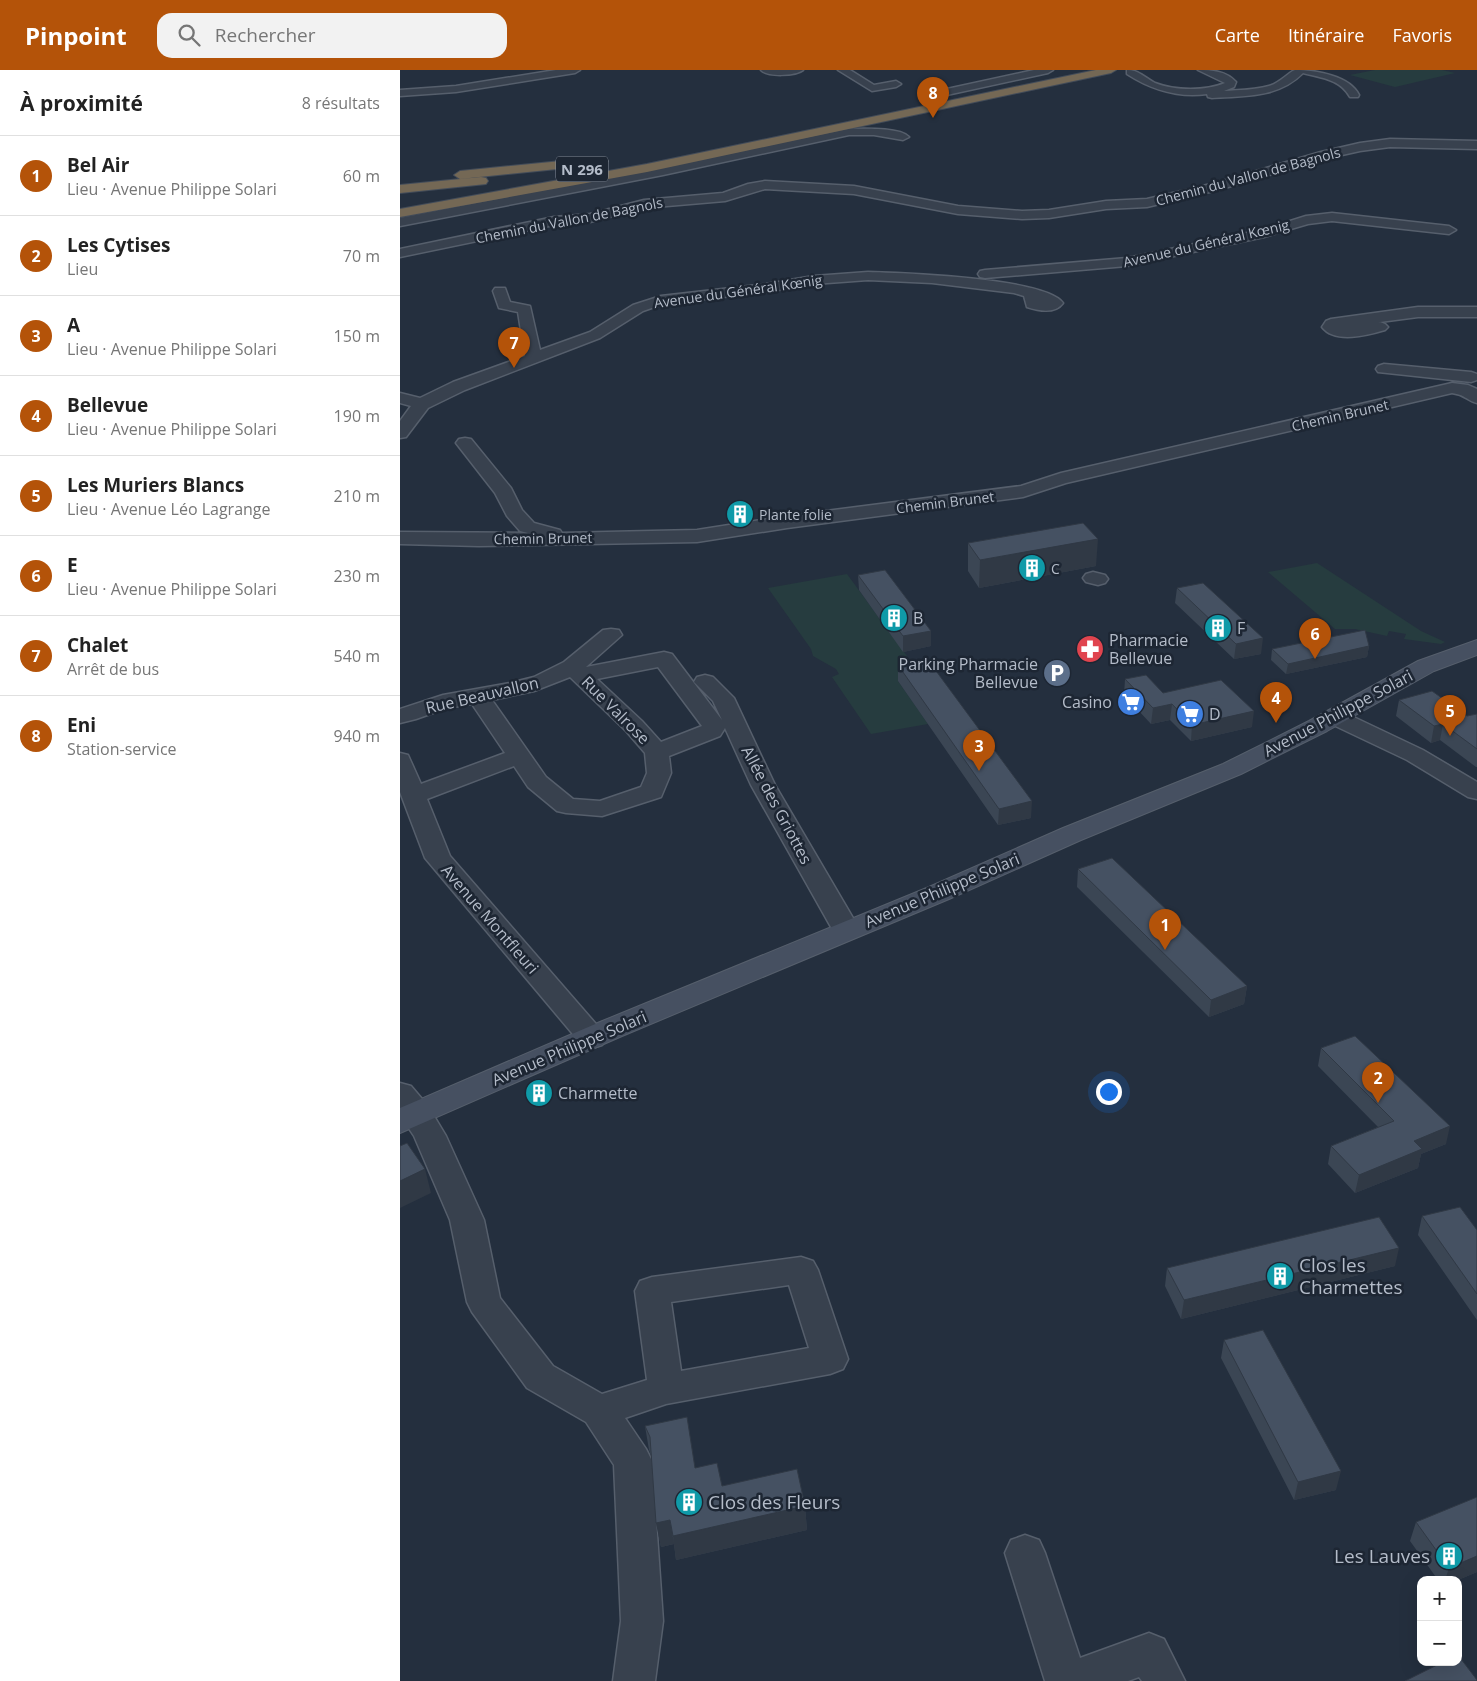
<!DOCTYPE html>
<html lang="fr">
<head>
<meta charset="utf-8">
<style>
  :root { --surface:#fff; --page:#f2f2f2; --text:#222; --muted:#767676; --line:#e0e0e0; --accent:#b45309 }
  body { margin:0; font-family:"Open Sans",sans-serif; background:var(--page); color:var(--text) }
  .controls { position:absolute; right:15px; bottom:15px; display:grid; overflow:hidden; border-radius:10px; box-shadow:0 5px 20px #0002 }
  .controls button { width:45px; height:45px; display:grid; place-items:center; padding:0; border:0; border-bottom:1px solid var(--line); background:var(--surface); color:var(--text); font:25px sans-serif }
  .you { position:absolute; left:708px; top:1021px; width:18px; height:18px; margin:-12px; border:4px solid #fff; border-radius:50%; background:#1a73e8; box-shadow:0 0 0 8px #1a73e833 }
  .badge { display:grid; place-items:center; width:32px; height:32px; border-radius:50%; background:var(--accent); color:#fff; font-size:16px; font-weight:700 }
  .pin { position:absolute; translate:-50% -41px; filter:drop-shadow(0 1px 2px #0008) }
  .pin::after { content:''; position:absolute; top:26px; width:18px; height:15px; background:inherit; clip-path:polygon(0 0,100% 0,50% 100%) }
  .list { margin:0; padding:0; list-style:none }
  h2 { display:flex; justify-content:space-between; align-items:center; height:65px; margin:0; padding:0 20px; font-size:21px }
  h2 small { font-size:16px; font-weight:400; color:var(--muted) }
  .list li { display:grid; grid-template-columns:32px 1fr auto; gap:15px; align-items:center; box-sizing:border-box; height:80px; padding:0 20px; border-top:1px solid var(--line) }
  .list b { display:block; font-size:19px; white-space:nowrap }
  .list p { margin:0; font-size:16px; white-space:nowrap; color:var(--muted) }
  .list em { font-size:16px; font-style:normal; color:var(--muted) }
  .icon { flex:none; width:28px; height:28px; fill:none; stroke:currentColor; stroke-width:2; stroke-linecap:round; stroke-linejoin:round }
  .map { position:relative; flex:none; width:1077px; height:1611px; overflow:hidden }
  header { display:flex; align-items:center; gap:30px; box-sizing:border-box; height:70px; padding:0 25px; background:var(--accent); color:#fff }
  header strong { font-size:24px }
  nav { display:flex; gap:28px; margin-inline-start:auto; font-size:18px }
  .search { width:350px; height:45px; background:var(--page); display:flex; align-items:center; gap:12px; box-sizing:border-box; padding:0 18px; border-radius:15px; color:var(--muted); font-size:19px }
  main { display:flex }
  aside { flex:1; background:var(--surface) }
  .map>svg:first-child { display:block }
  .green { fill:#263c3f }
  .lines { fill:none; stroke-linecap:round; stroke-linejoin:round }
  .street-casing { stroke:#565f6c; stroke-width:3 }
  .secondary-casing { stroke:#565f6c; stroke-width:2 }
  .highway-casing { stroke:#434c59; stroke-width:2 }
  .street { fill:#38414e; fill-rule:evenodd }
  .secondary { fill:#465061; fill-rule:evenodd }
  .highway { fill:#746855; fill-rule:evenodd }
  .wall { fill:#3b4654 }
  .shaded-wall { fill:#303945 }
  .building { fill:#455162; stroke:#303945 }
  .labels { text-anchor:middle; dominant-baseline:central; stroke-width:5; stroke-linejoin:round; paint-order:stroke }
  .far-street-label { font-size:14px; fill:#b4bcc9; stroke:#1d2633 }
  .far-poi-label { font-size:14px; fill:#b4bcc9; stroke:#1d2633; text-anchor:start }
  .shield { fill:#1d2633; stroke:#878f9c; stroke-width:1 }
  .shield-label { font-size:15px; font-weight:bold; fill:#b4bcc9 }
  .poi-label { font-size:16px; fill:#b4bcc9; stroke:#1d2633; text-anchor:start }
  .street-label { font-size:16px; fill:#b4bcc9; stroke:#1d2633 }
  .near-poi-label { font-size:19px; fill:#b4bcc9; stroke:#1d2633; text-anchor:start }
</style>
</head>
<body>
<header>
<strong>Pinpoint</strong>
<div class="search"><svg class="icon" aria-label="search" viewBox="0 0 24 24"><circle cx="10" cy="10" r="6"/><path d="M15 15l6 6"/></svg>Rechercher</div>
<nav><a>Carte</a><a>Itinéraire</a><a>Favoris</a></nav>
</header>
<main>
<aside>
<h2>À proximité<small>8 résultats</small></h2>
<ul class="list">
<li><span class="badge">1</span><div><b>Bel Air</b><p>Lieu · Avenue Philippe Solari</p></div><em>60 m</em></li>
<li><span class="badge">2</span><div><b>Les Cytises</b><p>Lieu</p></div><em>70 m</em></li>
<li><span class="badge">3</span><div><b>A</b><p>Lieu · Avenue Philippe Solari</p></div><em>150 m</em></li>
<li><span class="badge">4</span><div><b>Bellevue</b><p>Lieu · Avenue Philippe Solari</p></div><em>190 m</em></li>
<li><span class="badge">5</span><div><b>Les Muriers Blancs</b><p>Lieu · Avenue Léo Lagrange</p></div><em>210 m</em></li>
<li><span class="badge">6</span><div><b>E</b><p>Lieu · Avenue Philippe Solari</p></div><em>230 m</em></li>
<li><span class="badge">7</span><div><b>Chalet</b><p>Arrêt de bus</p></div><em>540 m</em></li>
<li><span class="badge">8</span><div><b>Eni</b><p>Station-service</p></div><em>940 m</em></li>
</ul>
</aside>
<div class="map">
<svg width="1077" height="1611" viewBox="0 0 1077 1611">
  <rect width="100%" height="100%" fill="#242f3e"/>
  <path class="green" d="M975,0h67l13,3 -60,14 -45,-12z
    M917,493l104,68 24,11 -4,2 -37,-5 2,-5 -17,-3 -2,5 -32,-7h-20l-67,-57z
    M447,504l65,89 -14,18 30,43 -57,10 -39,-57 7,-3 -3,-5 -23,-13 -2,-7 -43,-61z"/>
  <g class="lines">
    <g class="street-casing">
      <path id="street" d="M156,0h24l-5,3 -119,19 -56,4v-6l56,-4z
        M361,0h42c-7,6 -36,7 -42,0z
        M438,0h12l24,15 22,-4 5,3 -5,3 -24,4z
        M634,0h19l-5,3 -115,25 -5,-3 5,-3z
        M727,0c12,0 18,8 28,13 21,8 50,8 70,0l-27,-13c14,0 28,1 38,12l-2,5 -10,4c15,-1 31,-1 45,-5 11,-3 20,-14 26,-16 21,0 55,6 64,25l-1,2h-8c-10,-18 -28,-19 -47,-24 -25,25 -58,23 -91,25l-4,-1 -1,-3c-29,4 -55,-4 -80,-20z
        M449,59c14,0 50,-2 60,8l-6,3 -29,-5h-25l-186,40 -263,51v-8l263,-51z
        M990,69l87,2v8l-87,-2 -30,4 -36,8 -106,31 -71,17 -41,2 -57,9 -27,1 -64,-5 -104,-20 -89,-5 -40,12 -81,7 -54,14 -36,3 -154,32v-8l154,-32 36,-3 54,-14 79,-7 25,-9 17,-3 89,5 104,20 64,5 27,-1 57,-9 41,-2 64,-15 110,-32 39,-9z
        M932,143l117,13 7,4 -7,4 -117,-13 -24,3 -44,13 -137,29 -142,12 -5,-1 -2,-3 2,-3 5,-1 142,-12 134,-28 45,-14z
        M468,202c34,1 178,6 195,31 -8,11 -24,8 -36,4l-3,-11 -10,-3 -82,-10 -64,-3 -54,4 -48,8 -103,12 -20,7 -43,27 -135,52 -37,18 -22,29 -6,1v-17l11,-15 -11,-3v-10l20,5 33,-16 72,-26 -7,-44 -19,-4 -6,-17 2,-3h10l5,14 20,4 10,44 50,-18 43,-27 28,-9 105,-12 48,-8z
        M1018,237h59v10h-59l-76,10 38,-5 5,2 3,3 -3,3c-17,5 -50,14 -63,-3l4,-6 5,-2z
        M984,294l87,8 6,2v6l-6,2 -93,-10 -2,-3 2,-3z
        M1052,313l16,2 9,4v14c-11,-3 -11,-8 -25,-10l-386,90 -43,14 -236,31 -90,14 -218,4 -79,-2v-12l128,1 -8,-2 -13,-15 -12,-23 -39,-50 3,-4 6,-1 6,1 40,49 11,22 12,13 26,7 2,3 135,-3 90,-14 234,-30 40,-13z
        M693,502l12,3 3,4 -3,4 -7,2 -12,-3 -3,-4 3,-4z
        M211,559l8,1 3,5 -36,32 78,-15 8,2 50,66 -9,-19 -19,-19 3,-5 8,-2 8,2 21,21 41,87 85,145 -4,6 -10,3 -10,-3 -85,-151 -26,-57 -5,8 -51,20 2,17 -10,24 -59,19 -36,-3 -9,-2 -29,-24 -14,-21 -87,33 23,57 152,175 5,7 -5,7 -10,3 -10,-3 -157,-187 -25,-66v-39l8,2 13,29 84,-31 -33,-49 -25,4 -31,11 -16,4v-14l43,-14 67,-12 24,-6 30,-15 39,-32zM258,597l44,59 -41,16 -19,-21 -45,-42zM170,607l56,54 19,22 2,20 -6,14 -41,14 -27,-2 -27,-22 -54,-77 42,-9z
        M935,640l8,2 80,38 54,32v17l-9,-2 -61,-37 -80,-38 -4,-5 4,-5z
        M0,1013l11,3 17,20 18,30 38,84 16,78 53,68 49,28 45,-14 -12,-89 5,-10 12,-4 149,-20 12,4 5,9 30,89 -5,10 -13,5 -164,30 -41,14 21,31 6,12 11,160 -8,60h-42l8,-60 -7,-156 -28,-43 -59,-34 -55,-76 -5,-10 -17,-82 -36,-84 -14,-21zM389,1215l20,63 -128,23 -10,-69z
        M625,1465l14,5 6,13 35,105 69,-25 15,6 21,42h-43l-3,-4 -11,4h-83l-40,-128 6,-13z"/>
    </g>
    <g class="secondary-casing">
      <path id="secondary" d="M1077,570v15l-43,16 -107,60 -86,43 -160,66 -132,59 -327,137 -222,97v-25l200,-86 329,-135 134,-59 160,-64 86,-43 109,-60z"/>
    </g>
    <g class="highway-casing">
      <path id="highway" d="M696,0h20l-5,3 -464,99 -247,45v-8l247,-45z
        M202,87l4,1 2,3 -2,3 -146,15 -6,-4 6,-4z
        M81,107l5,1 2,3 -2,3 -86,9v-8z"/>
    </g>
    <use href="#street" class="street"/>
    <use href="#secondary" class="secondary"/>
    <use href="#highway" class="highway"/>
  </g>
  <path class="wall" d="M568,473l128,23 -117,22 -11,-17z
    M458,505l73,56v15l-28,6 -44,-62z
    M777,518l84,66 -27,5 -59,-56z
    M969,576l-2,11 -81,17 -15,-14 1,-11z
    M498,595l133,153 -33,7 -100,-144z
    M725,609l38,14 89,34 -61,14 -21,-21 -19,4 -27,-29z
    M999,630l68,16 10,-2v53h-1l-36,-27 -9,3 -35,-27z
    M678,799l169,117 -3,18 -35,13 -132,-130z
    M921,978l125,96 -25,10 -3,14 -63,25 -27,-29 3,-18 47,-19 -60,-61z
    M1022,1146l55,14v90l-59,-85z
    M995,1196l-214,53 -16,-33 2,-18z
    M824,1270l112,150 -42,10 -73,-142z
    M245,1356l50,42 27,18 83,20 2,24 -131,30 -2,-16 -13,3 -5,-24 -5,-67 -2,-6z
    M1016,1452l61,50 -19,8h-20l-28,-39z"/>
  <path class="shaded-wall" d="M698,469l-2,27 -117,22 1,-28z
    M531,561v15l-28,6v-16z
    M863,568l-2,16 -27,5 2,-15z
    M969,576l-2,11 -81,17 2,-10z
    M772,634l-2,16 -19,4 2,-16z
    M854,641l-2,16 -61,14 1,-16z
    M1043,654l-3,16 -9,3 3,-17z
    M632,731l-1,17 -33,7 1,-16z
    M847,916l-3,18 -35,13 2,-17z
    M1050,1056l-4,18 -25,10 -3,14 -63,25 4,-18 55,-34z
    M25,1099l6,24 -31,15v-27z
    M999,1178l-4,18 -214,53 3,-19z
    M941,1401l-5,19 -42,10 4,-18z
    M405,1436l2,24 -131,30 -3,-24z
    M270,1450l4,24 -13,3 -5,-24z
    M1077,1486v16l-19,8h-13l4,-12z"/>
  <path class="building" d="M683,453l15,16 -118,21 -12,-17z
    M485,500l46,61 -28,5 -45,-61z
    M803,513l60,55 -27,6 -59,-56z
    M965,560l4,16 -81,18 -16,-15z
    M528,590l104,141 -33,8 -101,-144z
    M746,605l17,18 58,-13 33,31 -62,14 -20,-21 -19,4 -28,-29z
    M1032,621l35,25 10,-2v35l-34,-25 -9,2 -35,-26z
    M712,788l135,128 -36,14 -133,-131z
    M955,966l95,90 -36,15 8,8 -63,26 -28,-29 63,-25 -73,-73z
    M7,1073l18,26 -25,12v-35z
    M1060,1137l17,23v64l-55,-78z
    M979,1147l20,31 -215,52 -17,-32z
    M863,1260l78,141 -43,11 -74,-142z
    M287,1347l8,51 22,-5 5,23 75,-17 8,37 -132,30 -3,-16 -14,3 -6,-86 -5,-11z
    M1077,1427v59l-28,12 -33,-46z
    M1058,1585l19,25v1h-72l38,-19h15z"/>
  <defs>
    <g id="building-disc" transform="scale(1.4375)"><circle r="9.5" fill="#0f9aa8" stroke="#1d2633"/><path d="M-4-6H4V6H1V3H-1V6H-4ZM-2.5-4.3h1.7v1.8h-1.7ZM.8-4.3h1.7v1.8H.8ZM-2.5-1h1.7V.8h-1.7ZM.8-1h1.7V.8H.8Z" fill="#fff"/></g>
    <g id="pharmacy-disc" transform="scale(1.4375)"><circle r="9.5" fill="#e0444e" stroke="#1d2633"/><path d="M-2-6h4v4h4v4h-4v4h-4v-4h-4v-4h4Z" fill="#fff"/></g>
    <g id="parking-disc" transform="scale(1.4375)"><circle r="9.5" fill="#5c6f8a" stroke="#1d2633"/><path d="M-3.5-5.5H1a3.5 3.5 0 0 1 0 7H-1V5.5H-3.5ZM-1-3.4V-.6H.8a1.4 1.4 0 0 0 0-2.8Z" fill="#fff"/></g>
    <g id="supermarket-disc" transform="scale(1.4375)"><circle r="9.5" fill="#3f7fe0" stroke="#1d2633"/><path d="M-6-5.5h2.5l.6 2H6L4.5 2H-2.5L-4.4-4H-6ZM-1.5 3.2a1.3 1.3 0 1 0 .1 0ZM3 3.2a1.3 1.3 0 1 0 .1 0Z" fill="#fff"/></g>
  </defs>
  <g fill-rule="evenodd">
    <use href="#building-disc" x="340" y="444"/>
    <use href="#building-disc" x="632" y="498"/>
    <use href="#building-disc" x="494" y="548"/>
    <use href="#building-disc" x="818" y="558"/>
    <use href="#pharmacy-disc" x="690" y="579"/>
    <use href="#parking-disc" x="657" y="603"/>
    <use href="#supermarket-disc" x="731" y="632"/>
    <use href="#supermarket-disc" x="790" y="644"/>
    <use href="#building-disc" x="139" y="1023"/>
    <use href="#building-disc" x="880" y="1206"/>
    <use href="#building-disc" x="289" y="1432"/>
    <use href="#building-disc" x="1049" y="1486"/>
  </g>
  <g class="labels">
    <g class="far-street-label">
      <text transform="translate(848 106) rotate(-15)">Chemin du Vallon de Bagnols</text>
      <text transform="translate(169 150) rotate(-11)">Chemin du Vallon de Bagnols</text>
      <text transform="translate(806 173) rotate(-13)">Avenue du Général Kœnig</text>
      <text transform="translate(338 221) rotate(-8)">Avenue du Général Kœnig</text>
      <text transform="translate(940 345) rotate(-13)">Chemin Brunet</text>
      <text transform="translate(545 432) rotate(-7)">Chemin Brunet</text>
      <text transform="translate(143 468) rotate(-1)">Chemin Brunet</text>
    </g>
    <g class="far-poi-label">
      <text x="359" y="444">Plante folie</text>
      <text x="651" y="498">C</text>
    </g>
    <rect class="shield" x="156" y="86.5" width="52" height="25" rx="4"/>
    <g class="shield-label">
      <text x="182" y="99">N 296</text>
    </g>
    <g class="poi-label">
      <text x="513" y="548">B</text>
      <text x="837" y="558">F</text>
      <text x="709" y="570">Pharmacie<tspan x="709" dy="18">Bellevue</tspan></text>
      <text x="638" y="594" text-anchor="end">Parking Pharmacie<tspan x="638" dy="18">Bellevue</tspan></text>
      <text x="712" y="632" text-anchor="end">Casino</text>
      <text x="809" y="644">D</text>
      <text x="158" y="1023">Charmette</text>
    </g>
    <g class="street-label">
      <text transform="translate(82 625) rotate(-13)">Rue Beauvallon</text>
      <text transform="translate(216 640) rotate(45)">Rue Valrose</text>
      <text transform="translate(938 643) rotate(-28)">Avenue Philippe Solari</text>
      <text transform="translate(377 735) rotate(62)">Allée des Griottes</text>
      <text transform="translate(542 820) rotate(-23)">Avenue Philippe Solari</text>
      <text transform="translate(90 849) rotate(49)">Avenue Montfleuri</text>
      <text transform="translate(169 978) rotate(-23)">Avenue Philippe Solari</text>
    </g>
    <g class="near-poi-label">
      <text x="899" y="1195">Clos les<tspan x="899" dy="22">Charmettes</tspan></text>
      <text x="308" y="1432">Clos des Fleurs</text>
      <text x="1030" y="1486" text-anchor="end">Les Lauves</text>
    </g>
  </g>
</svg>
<div class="controls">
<button>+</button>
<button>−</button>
</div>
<div class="you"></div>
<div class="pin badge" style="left:765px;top:880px">1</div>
<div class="pin badge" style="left:978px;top:1033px">2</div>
<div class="pin badge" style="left:579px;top:701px">3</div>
<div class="pin badge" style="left:876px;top:653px">4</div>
<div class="pin badge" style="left:1050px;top:666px">5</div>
<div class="pin badge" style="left:915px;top:589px">6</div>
<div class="pin badge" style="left:114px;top:298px">7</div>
<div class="pin badge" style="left:533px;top:48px">8</div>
</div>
</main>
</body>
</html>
